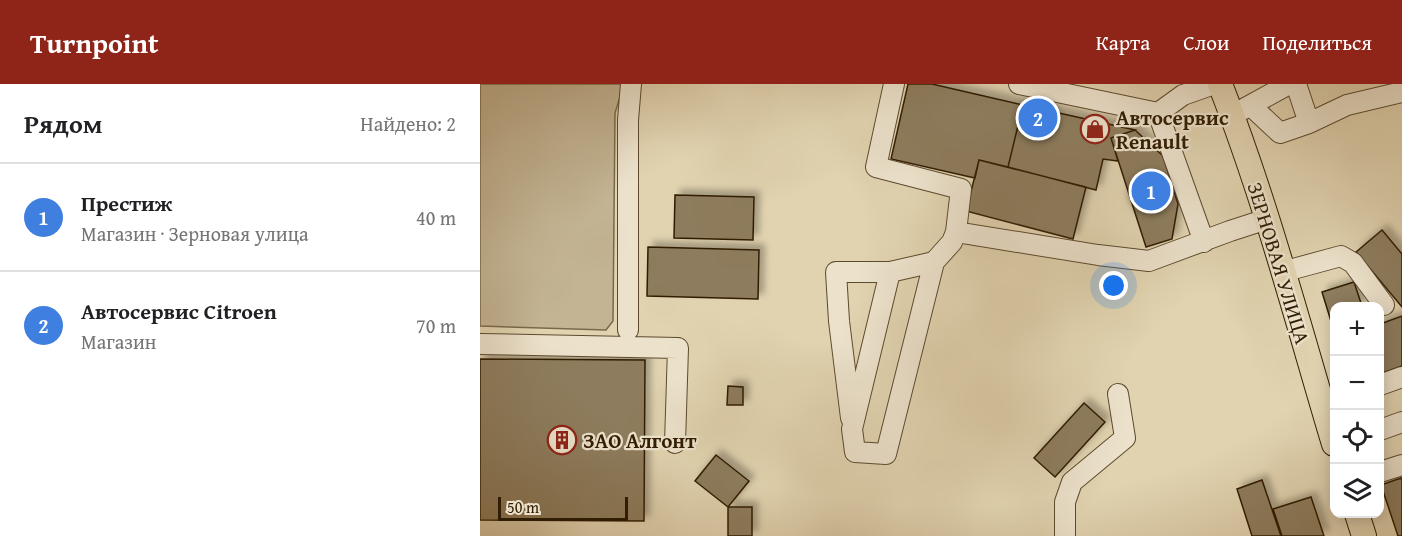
<!DOCTYPE html>
<html lang="ru">
<head>
<meta charset="utf-8">
<style>
  :root { --surface:#fff; --page:#f2f2f2; --text:#202124; --muted:#757577; --line:#e0e0e0; --accent:#8f2418 }
  body { margin:0; font-family:"Gentium Book Plus",serif; background:var(--page); color:var(--text) }
  .controls { position:absolute; right:18px; bottom:18px; display:grid; overflow:hidden; border-radius:12px; box-shadow:0 3px 15px #0003 }
  .controls button { width:54px; height:54px; display:grid; place-items:center; padding:0; border:0; border-bottom:2px solid var(--line); background:var(--surface); color:var(--text); font:30px sans-serif }
  .scale { position:absolute; left:18px; bottom:15px; width:130px; box-sizing:border-box; padding-left:6px; border:3px solid #311d03; border-top:0; font-size:16px; line-height:21px; white-space:nowrap; color:#311d03; -webkit-text-stroke:4px #ece2cc; paint-order:stroke }
  .you { position:absolute; left:634px; top:202px; width:21px; height:21px; margin:-15px; border:4px solid #fff; border-radius:50%; background:#1a73e8; box-shadow:0 0 0 9px #1a73e833 }
  .badge { display:grid; place-items:center; width:39px; height:39px; border-radius:50%; background:var(--accent); color:#fff; font-size:20px; font-weight:700 }
  .pin { position:absolute; translate:-50% -50%; border:3px solid #fff; box-shadow:0 2px 6px #0006 }
  .list { margin:0; padding:0; list-style:none }
  h2 { display:flex; justify-content:space-between; align-items:center; height:78px; margin:0; padding:0 24px; font-size:26px }
  h2 small { font-size:20px; font-weight:400; color:var(--muted) }
  .list li { display:grid; grid-template-columns:39px 1fr auto; gap:18px; align-items:center; box-sizing:border-box; height:108px; padding:0 24px; border-top:2px solid var(--line) }
  .list b { display:block; font-size:22px; white-space:nowrap }
  .list p { margin:0; font-size:20px; white-space:nowrap; color:var(--muted) }
  .list em { font-size:20px; font-style:normal; color:var(--muted) }
  .icon { flex:none; width:33px; height:33px; fill:none; stroke:currentColor; stroke-width:2; stroke-linecap:round; stroke-linejoin:round }
  .map { position:relative; flex:none; width:922px; height:452px; overflow:hidden }
  header { display:flex; align-items:center; gap:36px; box-sizing:border-box; height:84px; padding:0 30px; background:var(--accent); color:#fff }
  header strong { font-size:28px }
  nav { display:flex; gap:33px; margin-inline-start:auto; font-size:21px }
  main { display:flex }
  aside { flex:1; background:var(--surface) }
  .map>svg:first-child { display:block }
  .green { fill:#c3b493; stroke:#7a684b; stroke-width:1.5 }
  .building { fill:#8d7c5d; stroke:#311d03; stroke-width:1.5; filter:url(#shadow) }
  .lines { fill:none; stroke-linecap:round; stroke-linejoin:round }
  .minor-casing { stroke:#5d4a2e; stroke-width:22 }
  .major-casing { stroke:#311d03; stroke-width:26 }
  .minor { stroke:#ece2cc; stroke-width:20 }
  .major { stroke:#e1d3b0; stroke-width:24 }
  .labels { text-anchor:middle; dominant-baseline:central; stroke-width:4.5; stroke-linejoin:round; paint-order:stroke }
  .poi-label { font-size:21px; font-weight:bold; fill:#311d03; stroke:#ece2cc; text-anchor:start }
  .street-label { font-size:21px; fill:#311d03; stroke:#ece2cc }
</style>
</head>
<body>
<header>
<strong>Turnpoint</strong>
<nav><a>Карта</a><a>Слои</a><a>Поделиться</a></nav>
</header>
<main>
<aside>
<h2>Рядом<small>Найдено: 2</small></h2>
<ul class="list">
<li><span class="badge" style="background:#3f7fe0">1</span><div><b>Престиж</b><p>Магазин · Зерновая улица</p></div><em>40 m</em></li>
<li><span class="badge" style="background:#3f7fe0">2</span><div><b>Автосервис Citroen</b><p>Магазин</p></div><em>70 m</em></li>
</ul>
</aside>
<div class="map">
<svg width="922" height="452" viewBox="0 0 922 452">
  <defs>
    <filter id="shadow"><feDropShadow dx="5.5" dy="-5.5" stdDeviation="3" flood-color="#0004"/></filter>
  </defs>
  <rect width="100%" height="100%" fill="#e1d3b0"/>
  <filter id="stains"><feTurbulence type="fractalNoise" baseFrequency=".00333" numOctaves="4"/><feColorMatrix values="0 0 0 0 .2 0 0 0 0 .09 0 0 0 0 .02 0 0 0 .5 -.17"/></filter>
  <radialGradient id="worn" r=".72"><stop offset=".6" stop-color="#630" stop-opacity="0"/><stop offset="1" stop-color="#630" stop-opacity=".3"/></radialGradient>
  <path class="green" d="M0,0h144l-9,29 -2,208 -7,9 -126,-4z"/>
  <path class="building" d="M428,0h24l91,21 -15,62 -29,-7 -4,18 -84,-19z
    M543,21l112,25 -24,8 7,23 -15,-2 -7,31 -88,-23z
    M655,46l28,26 15,48 -6,35 -26,8 -35,-109z
    M499,76l107,27 -13,52 -107,-28z
    M195,111l79,2 -1,43 -79,-2z
    M902,146l20,24v53l-46,-55z
    M168,163l111,3 -1,49 -111,-3z
    M874,198l8,24h-28v25l-12,-39z
    M922,232v50l-22,8v-50z
    M0,275l165,1 -1,161 -164,-1z
    M248,302l15,1v18h-16z
    M604,319l21,19 -50,55 -21,-19z
    M236,371l33,26 -21,26 -33,-26z
    M921,394l1,3v55h-4l-17,-51z
    M782,396l19,56h-29l-15,-47z
    M831,413l13,39h-42l-9,-27z
    M248,423h24v29h-24z"/>
  <g class="lines">
    <g class="minor-casing">
      <path id="minor" d="M414,0l-18,83 85,22 -5,43
        M539,0l139,29 25,-18 31,-11
        M771,22l29,27 29,-10 -13,-39
        M760,27l49,-27
        M678,29l46,129
        M829,39l38,-18 55,-13
        M454,178l-48,192 -31,-2 -3,-23 38,-157z
        M454,178l18,-20 4,-10 142,23 51,6 81,-30 37,-12
        M802,188l59,-16 12,7 31,42
        M148,246v-210l3,-36
        M0,260l198,4 -3,95
        M900,301l22,-8
        M371,334l-12,-97 -3,-49h54
        M900,346l22,-8
        M900,388l22,-7
        M585,452v-34l7,-20 53,-44 -7,-44"/>
    </g>
    <g class="major-casing">
      <path id="major" d="M740,0c46,117 78,240 114,360
        M877,430l7,22"/>
    </g>
    <use href="#minor" class="minor"/>
    <use href="#major" class="major"/>
  </g>
  <defs>
    <g id="shop-ring" transform="scale(1.5)"><circle r="9.5" fill="#ece2cc" stroke="#8f2418" stroke-width="1.5"/><path d="M-5-2.5h2.3a2.7 3.5 0 0 1 5.4 0H5L5.5 6h-11ZM-1.5-2.5h3a1.5 2.3 0 0 0-3 0Z" fill="#8f2418"/></g>
    <g id="building-ring" transform="scale(1.5)"><circle r="9.5" fill="#ece2cc" stroke="#8f2418" stroke-width="1.5"/><path d="M-4-6H4V6H1V3H-1V6H-4ZM-2.5-4.3h1.7v1.8h-1.7ZM.8-4.3h1.7v1.8H.8ZM-2.5-1h1.7V.8h-1.7ZM.8-1h1.7V.8H.8Z" fill="#8f2418"/></g>
  </defs>
  <g fill-rule="evenodd">
    <use href="#shop-ring" x="615" y="45"/>
    <use href="#building-ring" x="82" y="356"/>
  </g>
  <g class="labels">
    <g class="poi-label">
      <text x="636" y="33">Автосервис<tspan x="636" dy="24">Renault</tspan></text>
      <text x="103" y="356">ЗАО Алгонт</text>
    </g>
    <g class="street-label">
      <text transform="translate(799 179) rotate(73)">ЗЕРНОВАЯ УЛИЦА</text>
    </g>
  </g>
  <rect width="100%" height="100%" filter="url(#stains)"/>
  <rect width="100%" height="100%" fill="url(#worn)"/>
</svg>
<div class="controls">
<button>+</button>
<button>−</button>
<button><svg class="icon" aria-label="locate" viewBox="0 0 24 24"><circle cx="12" cy="12" r="6"/><path d="M12 2v4M12 18v4M2 12h4M18 12h4"/></svg></button>
<button><svg class="icon" aria-label="layers" viewBox="0 0 24 24"><path d="M12 4l9 5-9 5-9-5zM3 14l9 5 9-5"/></svg></button>
</div>
<div class="scale">50 m</div>
<div class="you"></div>
<div class="pin badge" style="left:671px;top:107px;background:#3f7fe0">1</div>
<div class="pin badge" style="left:558px;top:34px;background:#3f7fe0">2</div>
</div>
</main>
</body>
</html>
